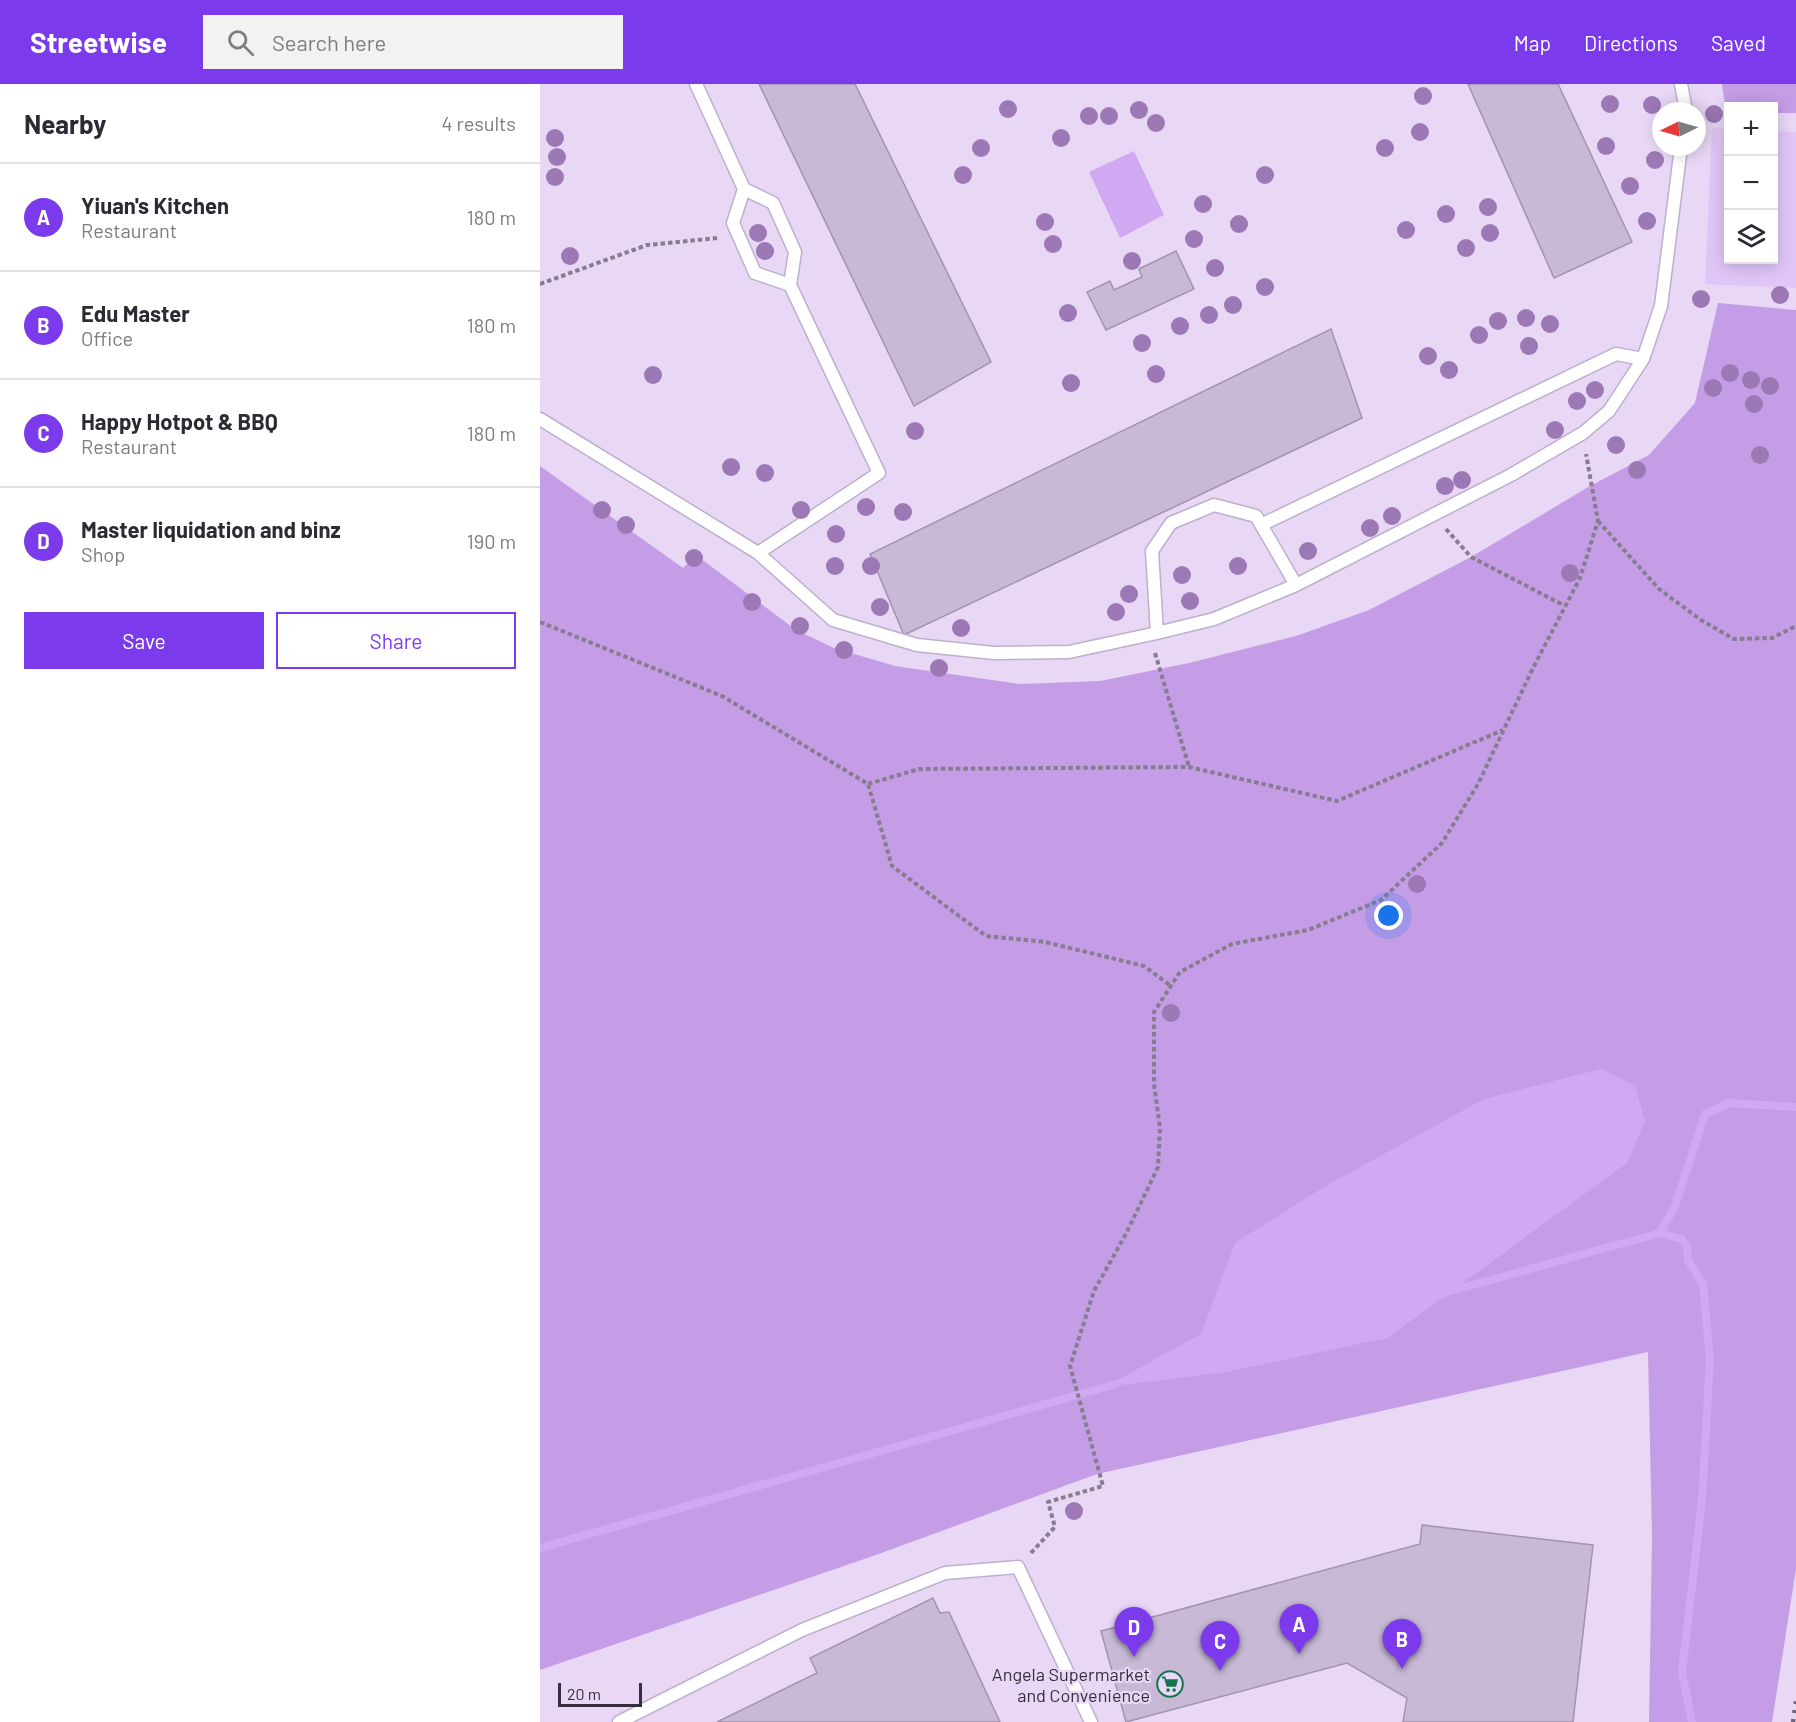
<!DOCTYPE html>
<html lang="en">
<head>
<meta charset="utf-8">
<style>
  :root { --surface:#fff; --page:#f2f2f3; --text:#2b2b33; --muted:#7c7c81; --line:#e1e1e2; --accent:#7c3aed }
  body { margin:0; font-family:Barlow,sans-serif; background:var(--page); color:var(--text) }
  .controls { position:absolute; right:18px; top:18px; display:grid; overflow:hidden; border-radius:0px; box-shadow:0 3px 15px #0003 }
  .controls button { width:54px; height:54px; display:grid; place-items:center; padding:0; border:0; border-bottom:2px solid var(--line); background:var(--surface); color:var(--text); font:30px sans-serif }
  .compass { position:absolute; left:1112px; top:18px; width:54px; height:54px; border-radius:50%; background:var(--surface); box-shadow:0 3px 15px #0003; rotate:265deg }
  .scale { position:absolute; left:18px; bottom:15px; width:84px; box-sizing:border-box; padding-left:6px; border:3px solid #352f3b; border-top:0; font-size:16px; line-height:21px; white-space:nowrap; color:#352f3b; -webkit-text-stroke:4px #e8d8f6; paint-order:stroke }
  .you { position:absolute; left:849px; top:832px; width:21px; height:21px; margin:-15px; border:4px solid #fff; border-radius:50%; background:#1a73e8; box-shadow:0 0 0 9px #1a73e833 }
  .badge { display:grid; place-items:center; width:39px; height:39px; border-radius:50%; background:var(--accent); color:#fff; font-size:20px; font-weight:700 }
  .pin { position:absolute; translate:-50% -50px; filter:drop-shadow(0 2px 3px #0008) }
  .pin::after { content:''; position:absolute; top:32px; width:21px; height:18px; background:inherit; clip-path:polygon(0 0,100% 0,50% 100%) }
  .list { margin:0; padding:0; list-style:none }
  h2 { display:flex; justify-content:space-between; align-items:center; height:78px; margin:0; padding:0 24px; font-size:26px }
  h2 small { font-size:20px; font-weight:400; color:var(--muted) }
  .list li { display:grid; grid-template-columns:39px 1fr auto; gap:18px; align-items:center; box-sizing:border-box; height:108px; padding:0 24px; border-top:2px solid var(--line) }
  .list b { display:block; font-size:22px; white-space:nowrap }
  .list p { margin:0; font-size:20px; white-space:nowrap; color:var(--muted) }
  .list em { font-size:20px; font-style:normal; color:var(--muted) }
  .actions { display:flex; gap:12px; padding:18px 24px }
  .actions a { flex:1; padding:14px 0; border:2px solid var(--accent); border-radius:0px; text-align:center; font-size:21px; color:var(--accent) }
  .actions .main { background:var(--accent); color:#fff }
  .icon { flex:none; width:33px; height:33px; fill:none; stroke:currentColor; stroke-width:2; stroke-linecap:round; stroke-linejoin:round }
  .map { position:relative; flex:none; width:1256px; height:1638px; overflow:hidden }
  header { display:flex; align-items:center; gap:36px; box-sizing:border-box; height:84px; padding:0 30px; background:var(--accent); color:#fff }
  header strong { font-size:28px }
  nav { display:flex; gap:33px; margin-inline-start:auto; font-size:21px }
  .search { width:420px; height:54px; background:var(--page); display:flex; align-items:center; gap:15px; box-sizing:border-box; padding:0 21px; border-radius:0px; color:var(--muted); font-size:22px }
  main { display:flex }
  aside { flex:1; background:var(--surface) }
  .map>svg:first-child { display:block }
  .green { fill:#e0c6f8 }
  .forest { fill:#c59de6 }
  .water { fill:#d1a9f3 }
  .lines { fill:none; stroke-linecap:round; stroke-linejoin:round }
  .stream { stroke:#d1a9f3; stroke-width:8 }
  .building { fill:#c8b9d6; stroke:#a293af; stroke-width:1.5 }
  .lane-casing { stroke:#beafcc; stroke-width:15 }
  .path { stroke:#877c90; stroke-width:4; stroke-dasharray:4.5 3; stroke-linecap:butt }
  .lane { stroke:#fff; stroke-width:12 }
  .rail { stroke:#6f6678; stroke-width:4.5; stroke-dasharray:3 6; stroke-linecap:butt }
  .tree { fill:#9c78b5 }
  .labels { text-anchor:middle; dominant-baseline:central; stroke-width:4.5; stroke-linejoin:round; paint-order:stroke }
  .poi-label { font-size:18px; fill:#352f3b; stroke:#e8d8f6; text-anchor:end }
</style>
</head>
<body>
<header>
<strong>Streetwise</strong>
<div class="search"><svg class="icon" aria-label="search" viewBox="0 0 24 24"><circle cx="10" cy="10" r="6"/><path d="M15 15l6 6"/></svg>Search here</div>
<nav><a>Map</a><a>Directions</a><a>Saved</a></nav>
</header>
<main>
<aside>
<h2>Nearby<small>4 results</small></h2>
<ul class="list">
<li><span class="badge">A</span><div><b>Yiuan's Kitchen</b><p>Restaurant</p></div><em>180 m</em></li>
<li><span class="badge">B</span><div><b>Edu Master</b><p>Office</p></div><em>180 m</em></li>
<li><span class="badge">C</span><div><b>Happy Hotpot &amp; BBQ</b><p>Restaurant</p></div><em>180 m</em></li>
<li><span class="badge">D</span><div><b>Master liquidation and binz</b><p>Shop</p></div><em>190 m</em></li>
</ul>
<div class="actions"><a class="main">Save</a><a>Share</a></div>
</aside>
<div class="map">
<svg width="1256" height="1638" viewBox="0 0 1256 1638">
  <rect width="100%" height="100%" fill="#e8d8f6"/>
  <path class="green" d="M1172,44l16,1v131h46v-129l22,1v156l-91,-4z"/>
  <path class="forest" d="M1182,0h74v29h-22v-7h-46v7h-2z
    M1178,219l78,7v1259l-24,153h-123l3,-185 -4,-185 -551,122 -221,81 -336,115v-1204l143,102 13,-13 100,75 38,18 61,18 125,18 80,-3 89,-18 107,-27 73,-26 102,-53 119,-71 59,-31 46,-52z"/>
  <path class="water" d="M594,67l30,64 -44,23 -31,-66z
    M1061,985l34,17 10,35 -18,42 -240,175 -161,34 -121,15 96,-53 34,-91 89,-56 160,-88z"/>
  <g class="lines">
    <path class="stream" d="M1120,1149l15,-27 30,-92 24,-11 67,4
      M900,1210l220,-61 22,6 5,8 1,13 15,24 7,75 -8,141 -20,172 10,50
      M0,1464l576,-164"/>
  </g>
  <path class="building" d="M219,0h96l136,278 -77,44z
    M928,0h90l74,158 -78,36z
    M636,167l18,38 -88,41 -19,-38 23,-11 4,9 28,-13 -3,-8z
    M791,245l31,89 -458,217 -34,-81z
    M882,1441l171,20 -20,177h-170l4,-24 -60,-35 -221,59 -25,-91 319,-87z
    M393,1514l7,15 9,-1 51,110h-283l100,-49 -7,-15z"/>
  <g class="lines">
    <g class="lane-casing">
      <path id="lane" d="M156,0l48,105 29,14 22,49 -5,33 89,188 -121,80
        M1141,0l5,27
        M204,105l-11,34 22,50 35,12
        M0,335l218,134 75,67 84,25 77,8 75,-1 88,-19 57,-14 82,-34 215,-110 72,-42 26,-22 34,-52 18,-53 20,-159
        M721,441l355,-171 27,5
        M617,549l-5,-82 19,-28 43,-18 42,11 40,69
        M79,1638l183,-92 143,-57 73,-6 73,155"/>
    </g>
    <path class="path" d="M0,200l107,-39 70,-7
      M1058,437l61,68 42,31 33,19 38,-1 24,-12
      M906,445l25,28 94,49
      M0,538l182,74 146,88 24,82 94,70 59,6 99,24 27,20
      M615,569l34,114
      M328,700l51,-15 270,-2 148,34 166,-71
      M491,1469l24,-26 -7,-25 55,-16 -33,-120 24,-75 33,-59 31,-65 2,-39 -6,-44v-72l26,-40 52,-28 76,-14 73,-30 61,-57 36,-59 55,-116 47,-90 18,-57 -12,-67"/>
    <use href="#lane" class="lane"/>
    <path class="rail" d="M1253,1638l3,-21"/>
  </g>
  <g class="tree">
    <circle cx="883" cy="12" r="9"/>
    <circle cx="1070" cy="20" r="9"/>
    <circle cx="1112" cy="21" r="9"/>
    <circle cx="468" cy="25" r="9"/>
    <circle cx="599" cy="26" r="9"/>
    <circle cx="1174" cy="30" r="9"/>
    <circle cx="549" cy="32" r="9"/>
    <circle cx="569" cy="32" r="9"/>
    <circle cx="616" cy="39" r="9"/>
    <circle cx="880" cy="48" r="9"/>
    <circle cx="15" cy="54" r="9"/>
    <circle cx="521" cy="54" r="9"/>
    <circle cx="1066" cy="62" r="9"/>
    <circle cx="441" cy="64" r="9"/>
    <circle cx="845" cy="64" r="9"/>
    <circle cx="17" cy="73" r="9"/>
    <circle cx="1115" cy="76" r="9"/>
    <circle cx="423" cy="91" r="9"/>
    <circle cx="725" cy="91" r="9"/>
    <circle cx="15" cy="93" r="9"/>
    <circle cx="1090" cy="102" r="9"/>
    <circle cx="663" cy="120" r="9"/>
    <circle cx="948" cy="123" r="9"/>
    <circle cx="906" cy="130" r="9"/>
    <circle cx="1107" cy="137" r="9"/>
    <circle cx="505" cy="138" r="9"/>
    <circle cx="699" cy="140" r="9"/>
    <circle cx="866" cy="146" r="9"/>
    <circle cx="218" cy="149" r="9"/>
    <circle cx="950" cy="149" r="9"/>
    <circle cx="654" cy="155" r="9"/>
    <circle cx="513" cy="160" r="9"/>
    <circle cx="926" cy="164" r="9"/>
    <circle cx="225" cy="167" r="9"/>
    <circle cx="30" cy="172" r="9"/>
    <circle cx="592" cy="177" r="9"/>
    <circle cx="675" cy="184" r="9"/>
    <circle cx="725" cy="203" r="9"/>
    <circle cx="1240" cy="211" r="9"/>
    <circle cx="1161" cy="215" r="9"/>
    <circle cx="693" cy="221" r="9"/>
    <circle cx="528" cy="229" r="9"/>
    <circle cx="669" cy="231" r="9"/>
    <circle cx="986" cy="234" r="9"/>
    <circle cx="958" cy="237" r="9"/>
    <circle cx="1010" cy="240" r="9"/>
    <circle cx="640" cy="242" r="9"/>
    <circle cx="939" cy="251" r="9"/>
    <circle cx="602" cy="259" r="9"/>
    <circle cx="989" cy="262" r="9"/>
    <circle cx="888" cy="272" r="9"/>
    <circle cx="909" cy="286" r="9"/>
    <circle cx="1190" cy="289" r="9"/>
    <circle cx="616" cy="290" r="9"/>
    <circle cx="113" cy="291" r="9"/>
    <circle cx="1211" cy="296" r="9"/>
    <circle cx="531" cy="299" r="9"/>
    <circle cx="1230" cy="302" r="9"/>
    <circle cx="1173" cy="304" r="9"/>
    <circle cx="1055" cy="306" r="9"/>
    <circle cx="1037" cy="317" r="9"/>
    <circle cx="1214" cy="320" r="9"/>
    <circle cx="1015" cy="346" r="9"/>
    <circle cx="375" cy="347" r="9"/>
    <circle cx="1076" cy="361" r="9"/>
    <circle cx="1220" cy="371" r="9"/>
    <circle cx="191" cy="383" r="9"/>
    <circle cx="1097" cy="386" r="9"/>
    <circle cx="225" cy="389" r="9"/>
    <circle cx="922" cy="396" r="9"/>
    <circle cx="905" cy="402" r="9"/>
    <circle cx="326" cy="423" r="9"/>
    <circle cx="62" cy="426" r="9"/>
    <circle cx="261" cy="426" r="9"/>
    <circle cx="363" cy="428" r="9"/>
    <circle cx="852" cy="432" r="9"/>
    <circle cx="86" cy="441" r="9"/>
    <circle cx="830" cy="444" r="9"/>
    <circle cx="296" cy="450" r="9"/>
    <circle cx="768" cy="467" r="9"/>
    <circle cx="154" cy="474" r="9"/>
    <circle cx="295" cy="482" r="9"/>
    <circle cx="331" cy="482" r="9"/>
    <circle cx="698" cy="482" r="9"/>
    <circle cx="1030" cy="489" r="9"/>
    <circle cx="642" cy="491" r="9"/>
    <circle cx="589" cy="510" r="9"/>
    <circle cx="650" cy="517" r="9"/>
    <circle cx="212" cy="518" r="9"/>
    <circle cx="340" cy="523" r="9"/>
    <circle cx="576" cy="528" r="9"/>
    <circle cx="260" cy="542" r="9"/>
    <circle cx="421" cy="544" r="9"/>
    <circle cx="304" cy="566" r="9"/>
    <circle cx="399" cy="584" r="9"/>
    <circle cx="877" cy="800" r="9"/>
    <circle cx="631" cy="929" r="9"/>
    <circle cx="534" cy="1427" r="9"/>
  </g>
  <defs>
    <g id="supermarket-ring" transform="scale(1.35)"><circle r="9.5" fill="#e8d8f6" stroke="#15754c" stroke-width="1.5"/><path d="M-6-5.5h2.5l.6 2H6L4.5 2H-2.5L-4.4-4H-6ZM-1.5 3.2a1.3 1.3 0 1 0 .1 0ZM3 3.2a1.3 1.3 0 1 0 .1 0Z" fill="#15754c"/></g>
  </defs>
  <g fill-rule="evenodd">
    <use href="#supermarket-ring" x="630" y="1600"/>
  </g>
  <g class="labels">
    <g class="poi-label">
      <text x="610" y="1590">Angela Supermarket<tspan x="610" dy="21">and Convenience</tspan></text>
    </g>
  </g>
</svg>
<div class="controls">
<button>+</button>
<button>−</button>
<button><svg class="icon" aria-label="layers" viewBox="0 0 24 24"><path d="M12 4l9 5-9 5-9-5zM3 14l9 5 9-5"/></svg></button>
</div>
<svg class="compass" viewBox="-18 -18 36 36"><path d="M0-13l5 13h-10z" fill="#e53935"/><path d="M0 13l5-13h-10z" fill="#7c7c81"/></svg>
<div class="scale">20 m</div>
<div class="you"></div>
<div class="pin badge" style="left:759px;top:1570px">A</div>
<div class="pin badge" style="left:862px;top:1585px">B</div>
<div class="pin badge" style="left:680px;top:1587px">C</div>
<div class="pin badge" style="left:594px;top:1573px">D</div>
</div>
</main>
</body>
</html>
